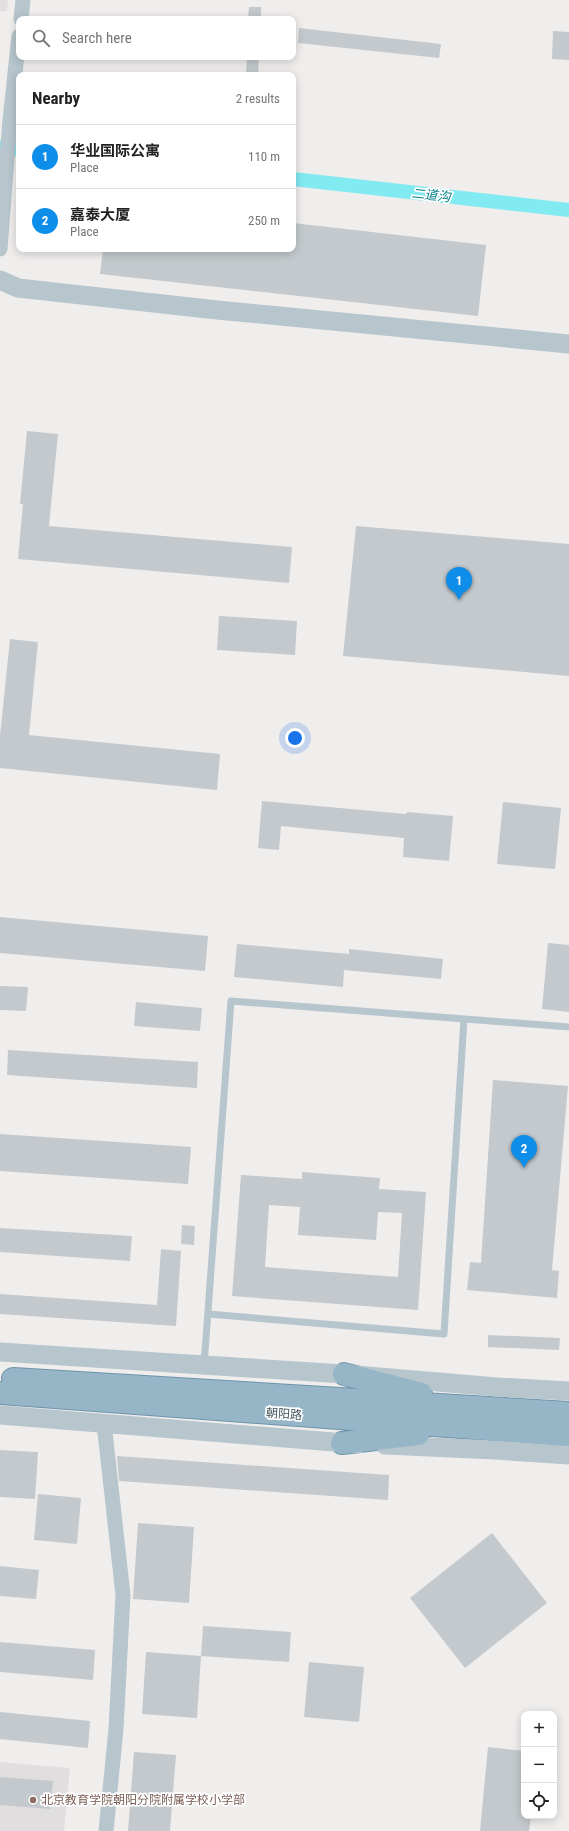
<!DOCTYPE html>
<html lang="en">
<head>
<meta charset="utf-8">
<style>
  :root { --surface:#fff; --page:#f6f6f6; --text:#222; --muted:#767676; --line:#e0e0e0; --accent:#0e8ee9 }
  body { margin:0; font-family:"Roboto Condensed","Noto Sans SC",sans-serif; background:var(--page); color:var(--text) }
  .controls { position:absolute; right:12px; bottom:12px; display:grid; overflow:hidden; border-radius:8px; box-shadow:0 2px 10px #0003 }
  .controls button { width:36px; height:36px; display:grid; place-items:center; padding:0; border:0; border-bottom:1px solid var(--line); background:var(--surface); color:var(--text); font:20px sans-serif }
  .you { position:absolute; left:295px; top:738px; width:14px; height:14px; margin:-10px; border:3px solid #fff; border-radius:50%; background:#1a73e8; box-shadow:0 0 0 6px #1a73e833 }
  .badge { display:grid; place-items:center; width:26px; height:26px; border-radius:50%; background:var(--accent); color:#fff; font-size:13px; font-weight:700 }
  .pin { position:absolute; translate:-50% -33px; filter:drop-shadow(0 1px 2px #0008) }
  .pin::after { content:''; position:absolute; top:21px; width:14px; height:12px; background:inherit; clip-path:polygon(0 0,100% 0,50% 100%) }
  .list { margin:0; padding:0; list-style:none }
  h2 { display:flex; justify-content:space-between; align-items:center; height:52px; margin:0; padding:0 16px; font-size:17px }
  h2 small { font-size:13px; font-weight:400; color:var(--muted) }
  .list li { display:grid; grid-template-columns:26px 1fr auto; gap:12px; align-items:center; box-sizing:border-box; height:64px; padding:0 16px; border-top:1px solid var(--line) }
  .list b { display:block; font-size:15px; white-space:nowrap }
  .list p { margin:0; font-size:13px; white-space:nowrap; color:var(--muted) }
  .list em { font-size:13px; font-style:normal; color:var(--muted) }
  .icon { flex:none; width:22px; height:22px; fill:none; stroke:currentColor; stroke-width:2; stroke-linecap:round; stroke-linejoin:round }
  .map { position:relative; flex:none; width:569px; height:1831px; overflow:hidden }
  .search { position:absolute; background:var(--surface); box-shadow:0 2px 10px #0003; left:16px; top:16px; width:280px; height:44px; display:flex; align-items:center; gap:10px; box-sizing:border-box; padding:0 14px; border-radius:8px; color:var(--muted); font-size:15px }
  .panel { position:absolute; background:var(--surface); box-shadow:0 2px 10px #0003; left:16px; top:72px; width:280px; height:180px; border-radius:8px }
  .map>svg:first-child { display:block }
  .education { fill:#e1dedf }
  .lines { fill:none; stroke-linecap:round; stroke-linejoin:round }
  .canal { stroke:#82eaf1; stroke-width:14 }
  .building { fill:#c4c9cd; fill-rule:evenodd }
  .trunk-casing { stroke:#6d94ab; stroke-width:24 }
  .service { stroke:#b7c5cc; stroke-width:7 }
  .minor { stroke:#b7c5cc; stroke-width:15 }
  .tertiary { stroke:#b7c5cc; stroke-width:19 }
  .trunk { stroke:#96b6c7; stroke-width:22 }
  .education-dot { fill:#8d6e63; stroke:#fff; stroke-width:1.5 }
  .labels { text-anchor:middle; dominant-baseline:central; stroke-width:3.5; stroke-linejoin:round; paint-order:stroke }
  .street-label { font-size:12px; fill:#44545c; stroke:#fff }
  .education-label { font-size:12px; fill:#785e54; stroke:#fff; text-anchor:start }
  .water-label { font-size:13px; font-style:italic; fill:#068088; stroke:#fff }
</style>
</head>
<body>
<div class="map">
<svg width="569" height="1831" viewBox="0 0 569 1831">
  <rect width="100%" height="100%" fill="#f0eded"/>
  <path class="education" d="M0,0h8l-1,11h-7z
    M0,1762l70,6 -6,63h-64z"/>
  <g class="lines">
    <path class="canal" d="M0,147l19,3
      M293,179l276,31"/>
  </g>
  <path class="building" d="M249,7h12v12h-13z
    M299,28l142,16 -2,14 -141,-15z
    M553,31l16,1v28l-17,-1z
    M247,57h12l-1,18h-12z
    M293,223l193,22 -8,71 -378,-42 3,-25h190z
    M27,431l31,3 -9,92 243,21 -3,36 -271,-24 5,-55h-3z
    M356,526l213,18v132l-226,-20z
    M219,616l78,5 -2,34 -78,-5z
    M10,639l28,3 -9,93 191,19 -3,36 -217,-22v-32z
    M262,801l144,13 1,-2 46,4 -4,45 -46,-4 1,-19 -123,-12 -2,24 -21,-2z
    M503,802l58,6 -6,61 -58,-5z
    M0,917l208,19 -3,35 -205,-18z
    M548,943l21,2v67l-27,-3z
    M237,944l112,10v-5l94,10 -2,20 -97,-9 -1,17 -109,-10z
    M0,986l28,1 -2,24 -26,-1z
    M136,1002l66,6 -2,23 -66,-5z
    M8,1050l190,12 -1,26 -190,-13z
    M493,1080l75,6 -16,184 7,1 -2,27 -90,-8 3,-28 11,1z
    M0,1134l191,13 -3,37 -188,-13z
    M302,1172l78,6 -1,11 47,3 -8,118 -186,-14 9,-121 61,4zM269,1205l31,2 -2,28 78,5 2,-28 24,1 -4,64 -133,-10z
    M182,1225l13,1 -1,19 -13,-1z
    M0,1228l132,8 -2,25 -130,-9z
    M161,1249l20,2 -5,75 -176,-12v-20l157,11z
    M488,1335l72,3 -1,12 -71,-3z
    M0,1450l38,2 -3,47 -35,-2z
    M117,1456l272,19 -1,25 -269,-19z
    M38,1494l43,4 -4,46 -43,-4z
    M138,1523l56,4 -5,76 -56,-4z
    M492,1533l55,70 -82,65 -55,-70z
    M0,1566l39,4 -3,29 -36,-3z
    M203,1626l88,6 -2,30 -88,-6z
    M0,1642l95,8 -2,30 -93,-8z
    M146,1652l55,4 -4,62 -55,-4z
    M309,1662l55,5 -5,55 -55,-5z
    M0,1712l90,9 -2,27 -88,-9z
    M488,1747l36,4v65h7l-2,15h-49z
    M134,1752l42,3 -6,76h-42z
    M0,1777l53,4 -3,28 -50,-4z"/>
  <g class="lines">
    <g class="trunk-casing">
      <path id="trunk" d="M344,1374l77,20
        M13,1379l556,34
        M0,1393l569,42
        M342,1443l76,-9"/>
    </g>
    <path class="service" d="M208,1314l236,20 20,-315
      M204,1365l27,-364 338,26"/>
    <path class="minor" d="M21,19l2,-19
      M0,249l10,-129 9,-84
      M104,1423l19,172 -7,134 -10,102"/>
    <path class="tertiary" d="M0,280l18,8 199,22 352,34
      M0,1352l344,22 153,13 72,4
      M0,1415l358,29
      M385,1445l110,5 74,5"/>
    <use href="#trunk" class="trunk"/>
  </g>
  <circle class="education-dot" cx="33" cy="1800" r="4"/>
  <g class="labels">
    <g class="street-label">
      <text transform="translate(284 1414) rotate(4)">朝阳路</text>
    </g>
    <g class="education-label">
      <text x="41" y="1800">北京教育学院朝阳分院附属学校小学部</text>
    </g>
    <g class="water-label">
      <text transform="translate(431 195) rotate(6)">二道沟</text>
    </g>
  </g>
</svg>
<div class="controls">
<button>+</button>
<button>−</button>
<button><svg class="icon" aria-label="locate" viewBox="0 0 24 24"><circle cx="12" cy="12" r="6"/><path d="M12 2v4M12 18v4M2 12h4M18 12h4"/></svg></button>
</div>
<div class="you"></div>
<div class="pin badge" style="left:459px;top:600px">1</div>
<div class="pin badge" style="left:524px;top:1168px">2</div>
<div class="search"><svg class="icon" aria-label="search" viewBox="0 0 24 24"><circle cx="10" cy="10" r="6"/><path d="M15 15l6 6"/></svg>Search here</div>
<section class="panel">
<h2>Nearby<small>2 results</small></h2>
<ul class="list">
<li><span class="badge">1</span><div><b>华业国际公寓</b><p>Place</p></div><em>110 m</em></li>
<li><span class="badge">2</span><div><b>嘉泰大厦</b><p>Place</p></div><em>250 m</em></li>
</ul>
</section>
</div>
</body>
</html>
